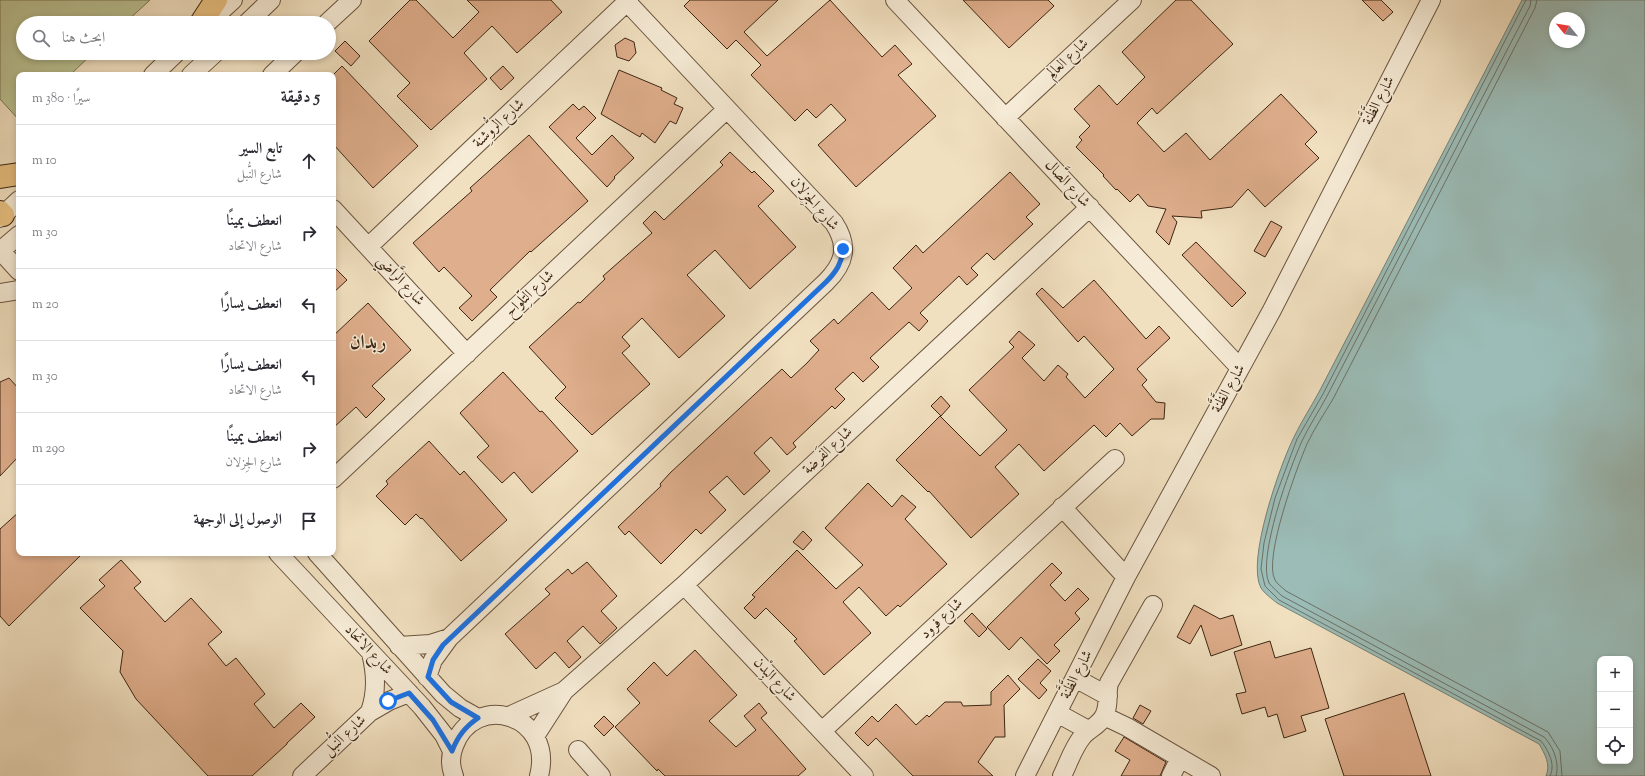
<!DOCTYPE html>
<html lang="ar">
<head>
<meta charset="utf-8">
<style>
  :root { --surface:#fff; --page:#f2f2f3; --text:#2b2b33; --muted:#7c7c81; --line:#e1e1e2 }
  body { margin:0; font-family:"Sorts Mill Goudy",Amiri,serif; background:var(--page); color:var(--text); direction:rtl }
  .controls { position:absolute; right:12px; bottom:12px; display:grid; overflow:hidden; border-radius:8px; box-shadow:0 2px 6px #0003 }
  .controls button { width:36px; height:36px; display:grid; place-items:center; padding:0; border:0; border-bottom:1px solid var(--line); background:var(--surface); color:var(--text); font:20px sans-serif }
  .compass { position:absolute; left:1549px; top:12px; width:36px; height:36px; border-radius:50%; background:var(--surface); box-shadow:0 2px 6px #0003; rotate:300deg }
  .stop { position:absolute; width:12px; height:12px; margin:-9px; border:3px solid #1a73e8; border-radius:50%; background:#fff }
  .stop.end { background:#1a73e8; border-color:#fff; box-shadow:0 1px 4px #0008 }
  .list { margin:0; padding:0; list-style:none }
  h2 { display:flex; justify-content:space-between; align-items:center; height:52px; margin:0; padding:0 16px; font-size:17px }
  h2 small { font-size:13px; font-weight:400; color:var(--muted) }
  .list li { display:grid; grid-template-columns:26px 1fr auto; gap:12px; align-items:center; box-sizing:border-box; height:72px; padding:0 16px; border-top:1px solid var(--line) }
  .list b { display:block; font-size:15px; white-space:nowrap }
  .list p { margin:0; font-size:13px; white-space:nowrap; color:var(--muted) }
  .list em { font-size:13px; font-style:normal; color:var(--muted) }
  .icon { flex:none; width:22px; height:22px; fill:none; stroke:currentColor; stroke-width:2; stroke-linecap:round; stroke-linejoin:round }
  .map { position:relative; flex:none; width:1645px; height:776px; overflow:hidden; direction:ltr }
  .search { position:absolute; background:var(--surface); box-shadow:0 2px 6px #0003; left:16px; top:16px; width:320px; height:44px; display:flex; align-items:center; gap:10px; box-sizing:border-box; padding:0 14px; border-radius:22px; color:var(--muted); font-size:15px }
  .panel { position:absolute; background:var(--surface); box-shadow:0 2px 6px #0003; left:16px; top:72px; width:320px; height:484px; border-radius:8px; direction:rtl }
  .map>svg:first-child { display:block }
  .green { fill:#bbc292; stroke:#7c7452 }
  .water { fill:#9bbcb7; stroke:#758075; fill-rule:evenodd }
  .lines { fill:none; stroke-linecap:round; stroke-linejoin:round }
  .shore { stroke:#6c7165; stroke-width:1 }
  .building { fill:#dfae8c; stroke:#3d2613 }
  .minor-casing { stroke:#6a543e; stroke-width:20 }
  .major-casing { stroke:#3d2613; stroke-width:24 }
  .highway-casing { stroke:#3d2613; stroke-width:24 }
  .minor { stroke:#f6ebd6; stroke-width:18 }
  .major { stroke:#e8c080; stroke-width:22 }
  .highway { stroke:#e8c080; stroke-width:22 }
  .route { stroke:#1a73e8; stroke-width:5 }
  .labels { text-anchor:middle; dominant-baseline:central; stroke-width:3; stroke-linejoin:round; paint-order:stroke }
  .street-label { font-size:15px; fill:#3d2613; stroke:#f6ebd6 }
  .district-label { font-size:19px; font-weight:bold; fill:#3d2613; stroke:#f6ebd6 }
</style>
</head>
<body>
<div class="map">
<svg width="1645" height="776" viewBox="0 0 1645 776">
  <rect width="100%" height="100%" fill="#f1e0c0"/>
  <filter id="stains"><feTurbulence type="fractalNoise" baseFrequency=".005" numOctaves="4"/><feColorMatrix values="0 0 0 0 .2 0 0 0 0 .09 0 0 0 0 .02 0 0 0 .5 -.17"/></filter>
  <radialGradient id="worn" r=".72"><stop offset=".6" stop-color="#630" stop-opacity="0"/><stop offset="1" stop-color="#630" stop-opacity=".3"/></radialGradient>
  <path class="green" d="M0,0h150l-25,23h-102v30h70l-23,22h-51v45l-19,-21z"/>
  <path class="water" d="M1522,0h123v776h-99c5,-11 -1,-22 -7,-32l-262,-141c-5,-4 -13,-10 -16,-15 -15,-27 19,-123 33,-151 7,-15 17,-30 25,-45zM1555,18h24v24h-24zM1600,659h30v102h-30z"/>
  <g class="lines">
    <path class="shore" d="M1526,0l-203,394 -26,45 -22,59 -11,45 -3,26 4,17 14,14 262,141c7,9 15,23 9,35
      M1531,0l-1,6 -203,390c-8,15 -18,30 -25,45 -12,26 -45,117 -33,142 3,4 9,9 13,13l262,141c9,9 16,26 12,39
      M1537,0l-2,8 -202,391c-9,15 -19,30 -26,45 -10,23 -44,115 -32,136 2,4 8,8 11,11l262,141 12,19 2,25"/>
  </g>
  <path class="building" d="M410,0h6l37,38 26,-26 -12,-12h84l11,12 -45,41 -25,-27 -28,27 23,26 -56,51 -34,-34 13,-13 -41,-42z
    M690,0h88l-34,32 23,24 63,-56 52,57 13,-12 17,19 -14,11 38,41 -80,71 -38,-42 28,-25 -15,-16 -15,14 -9,-9 -12,12 -44,-46 10,-10 -25,-25 -9,9 -43,-43z
    M963,0h85l6,6 -45,42z
    M1176,0h15l42,44 -76,70 -5,-6 -15,15 27,29 22,-19 24,27 71,-66 36,38 -12,12 14,14 -54,49 -17,-18 -16,18 -31,4 1,7 -30,-2 5,6 -8,23 -13,-13 10,-23 -18,-3 -10,-12 -8,8 -13,-13 -1,1 -13,-14 1,-1 -28,-28 6,-7 -3,-3 11,-11 -16,-17 25,-24 18,20 28,-28 -23,-25z
    M1362,0h19l12,12 -10,9z
    M625,38l9,4 2,11 -7,8 -12,-4 -2,-12z
    M345,41l15,15 -9,10 -16,-15z
    M342,66l76,80 -45,42 -40,-44v-69z
    M503,66l11,12 -13,12 -11,-12z
    M619,70l43,18 -1,2 16,8 -3,6 9,4 -7,16 -6,-3 -15,22 -13,-10 -2,4 -39,-23z
    M573,104l6,6 5,-4 12,12 -20,20 16,17 20,-20 22,23 -20,19 1,1 -8,9 -58,-60z
    M529,135l59,66 -57,51 -1,-1 -40,39 7,7 -25,24 -13,-13 13,-12 -28,-29 -5,5 -26,-29 59,-52 -2,-3z
    M730,152l22,21 2,-2 20,20 -16,15 38,41 -46,42 -35,-39 -28,25 38,41 -46,42 -37,-40 -20,19 8,9 -8,7 28,31 -58,51 -37,-37 11,-11 -37,-40 49,-45 2,1 25,-24 -2,-3 49,-43 -9,-10 12,-12 9,9 59,-55 -3,-3z
    M1010,172l30,32 -14,13 7,7 -39,36 -7,-7 -16,15 7,7 -11,10 -8,-9 -39,37 8,8 -9,10 -10,-9 -39,36 9,9 -16,15 -10,-10 -18,17 10,10 -10,10 -3,-3 -39,37 3,4 -9,8 -16,-18 -17,16 16,18 -26,24 -17,-19 -18,16 17,18 -25,24 -5,-5 -35,35 -32,-33 -4,4 -7,-8 43,-41 -1,-2 10,-11 112,-104 9,9 16,-15 12,-13 -9,-9 24,-22 4,5 34,-32 17,18 23,-22 -19,-20 23,-23 7,8z
    M1271,221l11,6 -17,30 -11,-6z
    M1196,242l50,51 -14,14 -50,-52z
    M333,266l14,14 -14,13z
    M1094,280l52,59 13,-13 11,12 -33,31 10,11 -5,5 14,17 9,1 -1,16h-13l-19,17 -12,-13 -14,14 -12,-12 -50,46 -25,-27 -24,23 24,27 -48,44 -42,-47 -1,1 -32,-32 44,-44 40,40 27,-26 -38,-40 45,-43 -5,-5 10,-11 16,14 -13,13 22,23 14,-16 10,9 -2,3 19,21 29,-29 -30,-33 -6,6 -42,-48 6,-6 21,20z
    M368,303l43,47 -39,36 13,13 -19,19 -10,-11 -23,21v-92z
    M503,372l37,40 2,-1 36,40 -46,42 -18,-21 -12,11 -25,-26 12,-11 -29,-33z
    M9,378l10,11v67l-19,20v-94z
    M941,396l9,10 -9,10 -10,-10z
    M429,441l31,34 4,-4 43,49 -46,41 -39,-43 -1,1 -5,-5 -11,11 -29,-29 12,-12 -2,-3z
    M868,483l24,24 10,-12 14,12 -11,12 42,45 -47,43 -2,-2 -12,11 -27,-29 -16,15 28,31 -47,42 -30,-34 3,-2 -31,-31 -11,11 -11,-11 11,-11 -3,-2 45,-45 39,39 27,-24 -38,-37z
    M19,512v41h64l-74,73 -9,-10v-87z
    M803,531l9,9 -9,10 -10,-8z
    M121,560l20,22 -7,6 31,34 26,-24 31,34 -14,12 18,22 10,-8 29,36 -11,10 20,24 27,-25 14,14 -28,26v1l-35,32h-44l-72,-77 -16,-27 3,-21 -43,-43 25,-22 -6,-6z
    M587,562l30,34 -16,15 16,17 -17,16 -17,-18 -16,15 14,16 -12,11 -14,-16 -19,17 -31,-35 45,-40 -5,-5 23,-20 4,5z
    M1052,563l10,10 -12,12 15,16 13,-13 11,11 -14,14 5,6 -26,26 6,6 -13,13 -26,-27 -12,13 -22,-23z
    M1194,605l26,14 13,-4 9,30 -31,11 -10,-31 -11,19 -13,-7z
    M972,613l15,16 -8,8 -15,-16z
    M1270,641l5,17 36,-10 18,60 -28,8 5,15 -22,7 -7,-24 -9,3 -3,-10 -23,7 -6,-20 10,-2 -12,-40z
    M695,650l42,45 -28,26 27,26 20,-17 -12,-14 15,-13 8,10 -6,5 45,51 -8,7h-133l-7,-7 -1,2 -42,-44 25,-24 -13,-14 27,-27 13,14z
    M1038,659l13,12 -11,12 7,7 -8,9 -21,-20z
    M1008,675l12,14 -16,16 1,32h-10l-17,25 15,14h-80l-37,-38 -8,8 -13,-13 17,-17 6,6 18,-18 20,21 11,-10 2,2 16,-15h16l2,4 28,-1v-13z
    M1404,693l27,83h-87l-19,-57z
    M1140,705l11,6 -8,13 -10,-6z
    M604,716l10,10 -10,10 -10,-10z
    M1124,737l42,25 -6,14h-39l9,-16 -15,-9z"/>
  <g class="lines">
    <g class="minor-casing">
      <path id="minor" d="M895,0l345,368
        M208,23l25,-23
        M247,23l24,-23
        M327,23l25,-23
        M153,75l23,-22
        M191,75l24,-22
        M272,75l23,-22
        M1005,118l127,-118
        M333,209l134,145
        M0,218l19,-18
        M368,247l261,-247
        M0,250l19,21
        M0,251l19,-16
        M0,293l19,-3
        M333,479l394,-370
        M1062,507l64,70
        M278,553l144,154 22,28 8,16
        M317,553l126,141 17,14 18,10
        M684,585l180,191
        M399,646l31,-2 19,-6
        M427,677l6,-17 16,-22 377,-356c19,-19 23,-36 8,-59l-207,-221
        M1075,678l33,18
        M370,712c7,-21 6,-38 1,-59
        M1057,713l31,17
        M509,716l55,-25 120,-106 406,-378
        M1104,716l23,11 84,49
        M822,731l293,-272
        M535,736l29,-45
        M578,750l23,26
        M302,776l68,-64 19,-11 20,-8
        M454,776c-4,-10 -4,-20 0,-30 20,-55 101,-32 85,30
        M1025,776l101,-199 146,-267 159,-310
        M1062,776c6,-12 11,-28 20,-39 6,-8 17,-11 22,-21 6,-11 2,-22 5,-33l44,-78
        M1171,776l9,-18"/>
    </g>
    <g class="major-casing">
      <path id="major" d="M0,177l19,-3
        M0,212l3,3"/>
    </g>
    <g class="highway-casing">
      <path id="highway" d="M201,23l15,-23"/>
    </g>
    <use href="#minor" class="minor"/>
    <use href="#major" class="major"/>
    <use href="#highway" class="highway"/>
  </g>
  <g class="lines">
    <path class="route" d="M388,701l21,-8 24,27 19,31c6,-15 13,-24 26,-33l-27,-16 -23,-25 5,-17 10,-15 383,-363c10,-10 16,-19 17,-33"/>
  </g>
  <g class="labels">
    <g class="street-label">
      <text transform="translate(1068 59) rotate(-43)">شارع العالِم</text>
      <text transform="translate(1379 101) rotate(-63)">شارع الظَّنَّة</text>
      <text transform="translate(499 124) rotate(-43)">شارع الرُّوشِنة</text>
      <text transform="translate(1067 184) rotate(47)">شارع الصَّال</text>
      <text transform="translate(814 204) rotate(49)">شارع الجِزلان</text>
      <text transform="translate(400 281) rotate(47)">شارع الرَّاضي</text>
      <text transform="translate(530 294) rotate(-43)">شارع التِّلواح</text>
      <text transform="translate(1229 389) rotate(-61)">شارع الظَّنَّة</text>
      <text transform="translate(828 451) rotate(-43)">شارع الفَرضة</text>
      <text transform="translate(942 619) rotate(-43)">شارع فرود</text>
      <text transform="translate(368 650) rotate(47)">شارع الاتحاد</text>
      <text transform="translate(1077 675) rotate(-63)">شارع الظَّنَّة</text>
      <text transform="translate(774 680) rotate(47)">شارع البِدْن</text>
      <text transform="translate(345 736) rotate(-43)">شارع النُّبل</text>
    </g>
    <g class="district-label">
      <text x="368" y="343">ربدان</text>
    </g>
  </g>
  <rect width="100%" height="100%" filter="url(#stains)"/>
  <rect width="100%" height="100%" fill="url(#worn)"/>
</svg>
<div class="controls">
<button>+</button>
<button>−</button>
<button><svg class="icon" aria-label="locate" viewBox="0 0 24 24"><circle cx="12" cy="12" r="6"/><path d="M12 2v4M12 18v4M2 12h4M18 12h4"/></svg></button>
</div>
<svg class="compass" viewBox="-18 -18 36 36"><path d="M0-13l5 13h-10z" fill="#e53935"/><path d="M0 13l5-13h-10z" fill="#7c7c81"/></svg>
<div class="stop" style="left:388px;top:701px"></div>
<div class="stop end" style="left:843px;top:249px"></div>
<div class="search"><svg class="icon" aria-label="search" viewBox="0 0 24 24"><circle cx="10" cy="10" r="6"/><path d="M15 15l6 6"/></svg>ابحث هنا</div>
<section class="panel">
<h2>5 دقيقة<small>سيرًا · 380 m</small></h2>
<ul class="list">
<li><svg class="icon" aria-label="ahead" viewBox="0 0 24 24"><path d="M12 20V5M6 11l6-6 6 6"/></svg><div><b>تابع السير</b><p>شارع النُّبل</p></div><em>10 m</em></li>
<li><svg class="icon" aria-label="right" viewBox="0 0 24 24"><path d="M7 20v-9h11M14 6l5 5-5 5"/></svg><div><b>انعطف يمينًا</b><p>شارع الاتحاد</p></div><em>30 m</em></li>
<li><svg class="icon" aria-label="left" viewBox="0 0 24 24"><path d="M17 20v-9H6M10 6l-5 5 5 5"/></svg><div><b>انعطف يسارًا</b></div><em>20 m</em></li>
<li><svg class="icon" aria-label="left" viewBox="0 0 24 24"><path d="M17 20v-9H6M10 6l-5 5 5 5"/></svg><div><b>انعطف يسارًا</b><p>شارع الاتحاد</p></div><em>30 m</em></li>
<li><svg class="icon" aria-label="right" viewBox="0 0 24 24"><path d="M7 20v-9h11M14 6l5 5-5 5"/></svg><div><b>انعطف يمينًا</b><p>شارع الجِزلان</p></div><em>290 m</em></li>
<li><svg class="icon" aria-label="arrive" viewBox="0 0 24 24"><path d="M6 21V4h12l-3 4 3 4H6"/></svg><div><b>الوصول إلى الوجهة</b></div></li>
</ul>
</section>
</div>
</body>
</html>
